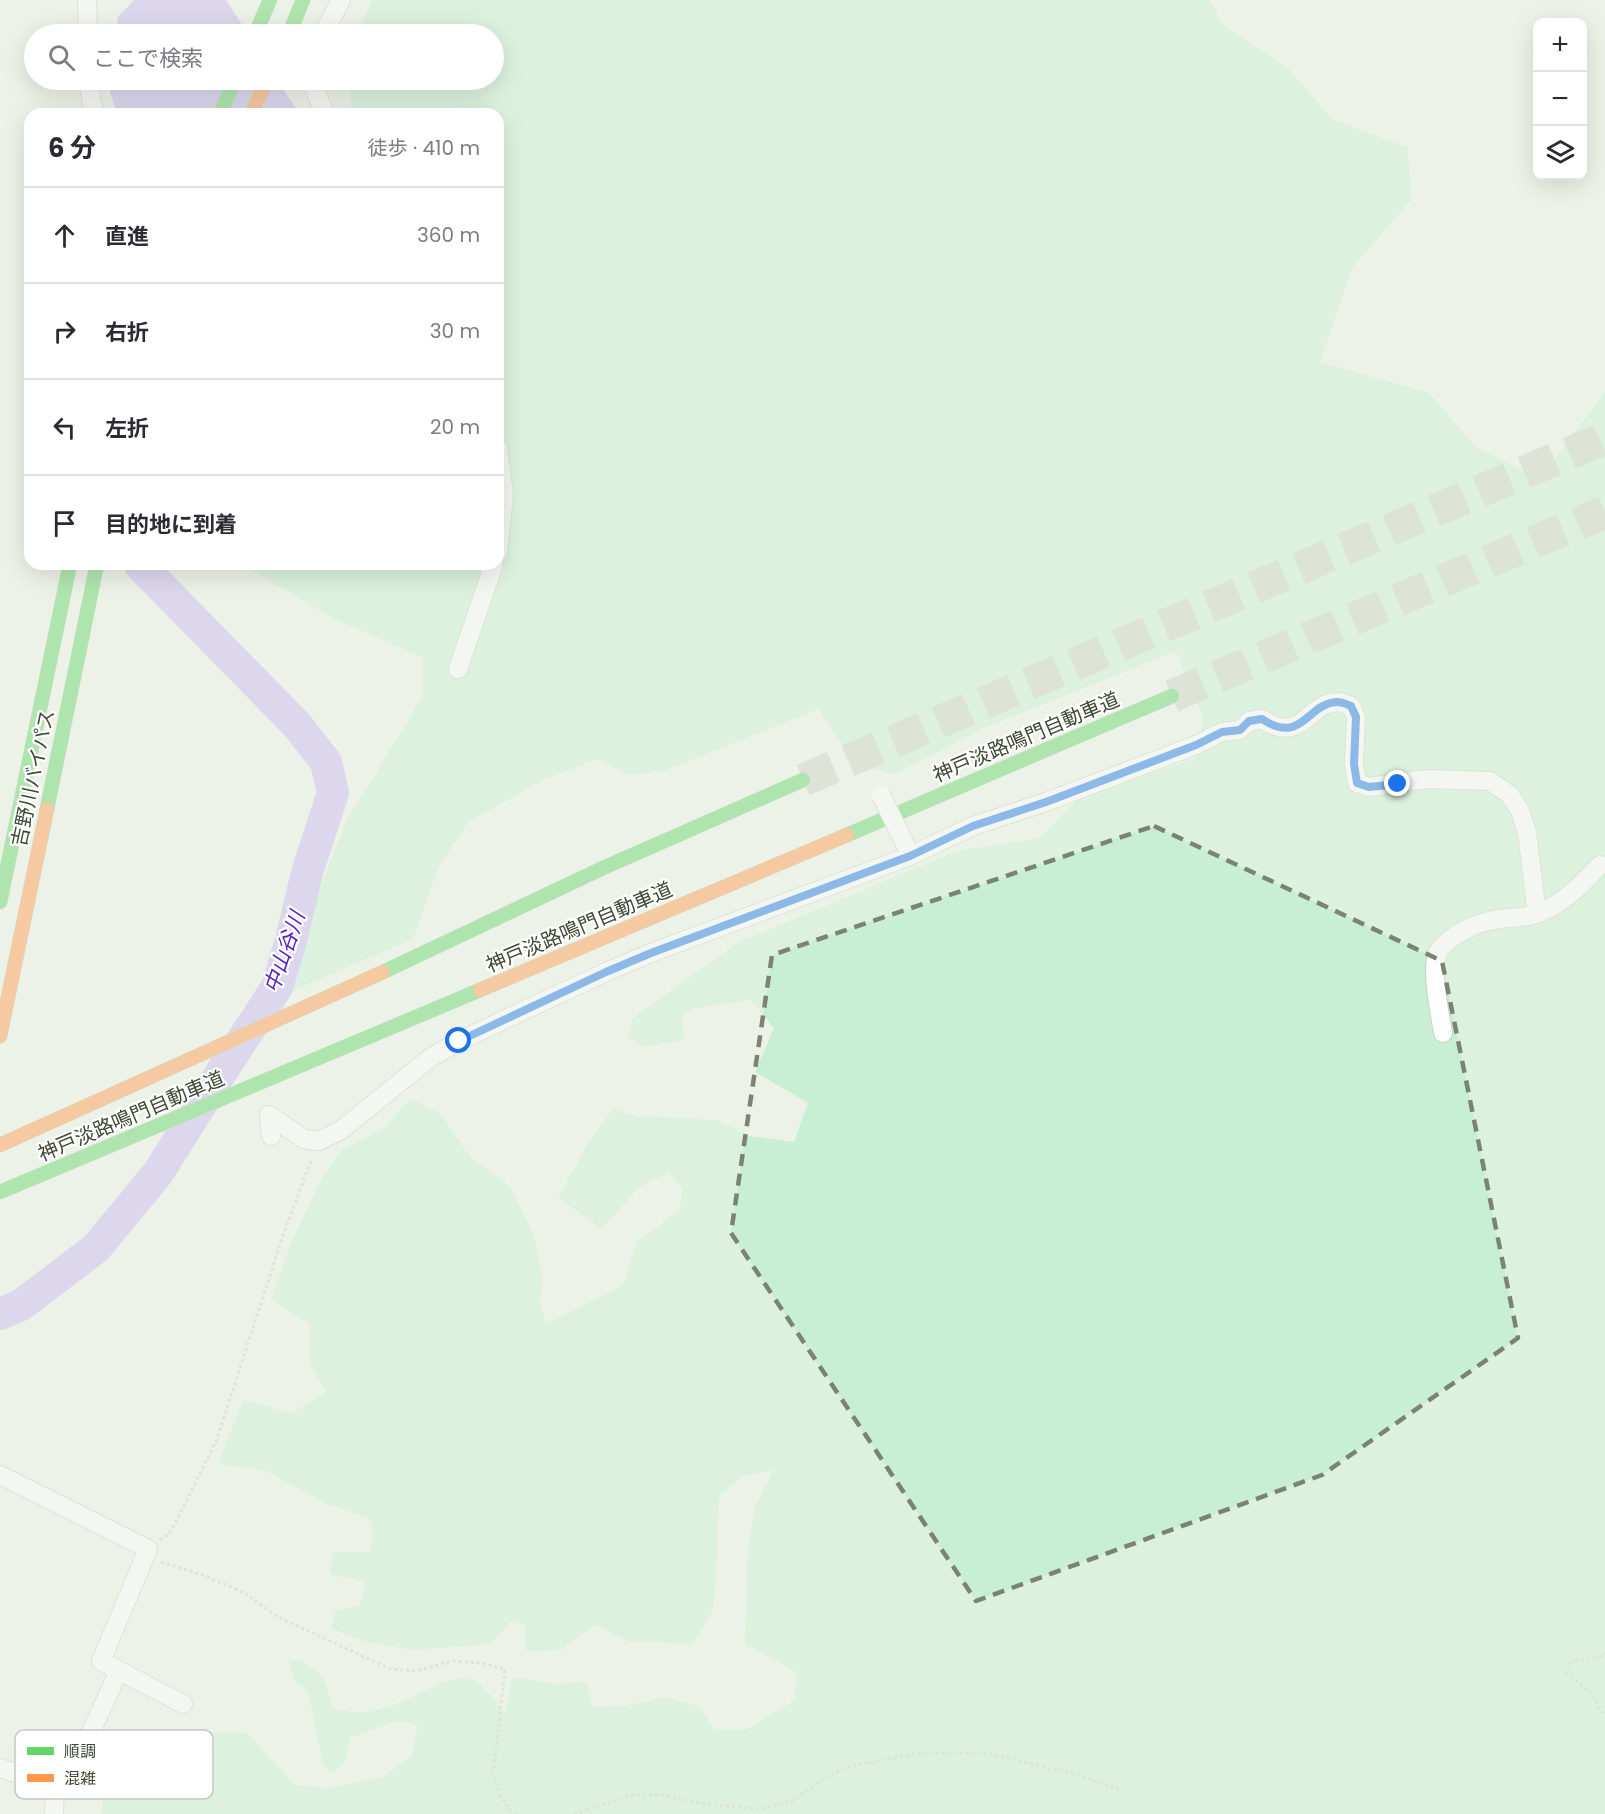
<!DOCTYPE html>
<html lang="ja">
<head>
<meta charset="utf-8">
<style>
  :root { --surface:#fff; --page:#f7f7f7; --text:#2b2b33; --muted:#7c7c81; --line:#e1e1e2 }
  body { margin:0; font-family:Poppins,"Noto Sans JP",sans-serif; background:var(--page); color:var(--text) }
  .controls { position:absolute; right:18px; top:18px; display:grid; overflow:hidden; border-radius:12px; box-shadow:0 6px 24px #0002 }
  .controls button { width:54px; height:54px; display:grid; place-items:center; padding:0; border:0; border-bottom:2px solid var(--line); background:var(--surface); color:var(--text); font:30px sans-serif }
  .stop { position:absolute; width:18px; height:18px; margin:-14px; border:4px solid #1a73e8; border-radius:50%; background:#fff }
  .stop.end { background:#1a73e8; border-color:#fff; box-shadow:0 2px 6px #0008 }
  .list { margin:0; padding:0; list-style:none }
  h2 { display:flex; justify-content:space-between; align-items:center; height:78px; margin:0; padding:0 24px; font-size:26px }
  h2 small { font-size:20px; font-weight:400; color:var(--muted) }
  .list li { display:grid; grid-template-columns:39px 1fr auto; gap:18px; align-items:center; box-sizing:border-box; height:96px; padding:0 24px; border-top:2px solid var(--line) }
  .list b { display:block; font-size:22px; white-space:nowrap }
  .list em { font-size:20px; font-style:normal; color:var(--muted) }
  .icon { flex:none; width:33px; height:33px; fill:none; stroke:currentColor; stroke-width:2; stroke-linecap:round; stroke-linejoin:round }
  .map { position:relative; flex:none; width:1605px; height:1814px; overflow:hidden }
  .search { position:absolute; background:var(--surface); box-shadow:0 6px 24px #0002; left:24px; top:24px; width:480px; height:66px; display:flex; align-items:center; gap:15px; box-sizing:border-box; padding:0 21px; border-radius:33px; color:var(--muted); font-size:22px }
  .panel { position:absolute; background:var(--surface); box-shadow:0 6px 24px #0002; left:24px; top:108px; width:480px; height:462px; border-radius:18px }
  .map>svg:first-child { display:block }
  .green { fill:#c8efd3 }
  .water { fill:#c8b5f3 }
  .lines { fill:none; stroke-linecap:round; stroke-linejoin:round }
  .river { stroke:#c8b5f3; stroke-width:32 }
  .highway-tunnel { stroke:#c9d0c4; stroke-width:33; stroke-dasharray:33 16; stroke-linecap:butt }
  .street-casing { stroke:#cad0c5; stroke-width:20 }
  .fast-casing { stroke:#b4cca1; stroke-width:15 }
  .slow-casing { stroke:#b4cca1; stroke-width:15 }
  .path { stroke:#cdd2c9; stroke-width:3; stroke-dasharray:3 3; stroke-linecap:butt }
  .street { stroke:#fcfdfc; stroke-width:18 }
  .fast { stroke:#63d668; stroke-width:14 }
  .slow { stroke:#ff974d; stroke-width:14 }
  .street-bridge-casing { stroke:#cad0c5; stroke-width:20; stroke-linecap:butt }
  .street-bridge { stroke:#fcfdfc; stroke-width:18 }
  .route { stroke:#1a73e8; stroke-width:8 }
  .marked { fill:none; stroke:#7b8473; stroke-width:4.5; stroke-dasharray:12 8; stroke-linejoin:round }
  .labels { text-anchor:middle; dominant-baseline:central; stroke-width:4.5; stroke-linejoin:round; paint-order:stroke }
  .street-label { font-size:20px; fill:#3e4834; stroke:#fff }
  .water-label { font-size:21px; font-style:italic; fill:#5721c0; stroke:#fff }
  .key { fill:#fff; stroke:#c5c8c2; stroke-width:1.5 }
  .key-label { font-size:16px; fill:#3e4834 }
</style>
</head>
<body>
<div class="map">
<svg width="1605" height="1814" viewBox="0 0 1605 1814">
  <rect width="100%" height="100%" fill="#ecf2e8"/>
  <path class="green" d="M372,0h838l13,25 64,42 45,52 76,29 3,52 -59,68 -32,94 109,31 48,55 63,31 65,-87v1422h-1503l2,-27 13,-36 34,2 23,-23 73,3 48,52 32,3 56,-11 29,-21 6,-31 -21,-4 -47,17 -4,21 -13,15 -10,-9 -15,-73 -14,-13 -6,-21c34,7 36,21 46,51 22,4 32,5 54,-2 22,-6 68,-40 90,-24 11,8 19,21 28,31l6,-37 43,7 31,-2 7,25 30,-1 43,-9 35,10 13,22h34l47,-29 1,-28 -51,-28 2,-83 7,-52 20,-39 -33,6 -22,21 -2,61 -4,52 -20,34 -66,-3 -32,-16 -34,25 -35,1 -1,-25 -14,-5 -20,23 -79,6 -45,-8 -35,-13 3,-18 24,-5 7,-24 -36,-8 3,-22h38l1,-25 -2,-8 -42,-15 -64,-34 -46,-6 25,-64 49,13 34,-21 -16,-28v-40l-39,-24 19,-55 33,-69 19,-26 41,-21 28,-30 30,15 29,43 40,29 24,50 9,43 -3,21 6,24 77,-38 14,-45 43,-31 2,-21 -13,-17 -30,15 -37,42 -44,-31 31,-57 24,-32 23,7 81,4 32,16 45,6 14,-39 -53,-31 19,-44 -23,-28 -56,8 -13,7 2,25 -43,7 -13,-11 5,-18 104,-75 220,-92 84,-13 38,-41 117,-39 7,-41 -27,-66 -192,77 -89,46 -39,-8 -37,-57 -155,62 -34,4 -33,-16 -52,20 -77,43 -29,44 -26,73 -128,55 11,-25 16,-60 34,-87 77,-126v-38l-92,-41 -89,-53h223l5,3 1,-3h27v-355l1,-5 -1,-2v-88h-146l-3,-34h145v-46h-137z"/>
  <path class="water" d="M134,0h92l22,34h-132l2,-17z
    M111,80h166l23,34h-183l-7,-22z"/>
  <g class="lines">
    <path class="river" d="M0,1314l21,-9 75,-57 62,-75 64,-102 55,-84 13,-43 18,-75 25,-76 -7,-31 -29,-37 -158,-161"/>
    <path class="highway-tunnel" d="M1172,696l433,-184
      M803,780l802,-342"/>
    <g class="street-casing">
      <path id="street" d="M87,0l1,34
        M323,34l18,-34
        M88,80l6,34
        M311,80l14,34
        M498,448l6,47 -6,57
        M458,669l36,-105
        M1443,1033c-3,-20 -12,-60 -6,-78 6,-16 36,-31 52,-34 16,-4 35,-2 50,-8 25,-10 43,-29 61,-48
        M271,1136l-2,-21 35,24 15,2 22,-11 89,-72 29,-17 147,-69 45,-19 259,-97 63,-30 73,-24 150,-57 26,-13 18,-2 9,-9 13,-2c40,27 45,-16 75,-17 5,0 9,2 14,4l5,11 -2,47 3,19 12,4 57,-8 64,2 20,14 10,16 7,21 10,82
        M0,1475l148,74 -47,112 82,43
        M0,1768l55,18
        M54,1814l1,-28 21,-47 12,-1 31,-67"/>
    </g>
    <g class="fast-casing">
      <path id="fast" d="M255,34l15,-34
        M289,34l14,-34
        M220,114l15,-34
        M47,809l50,-245
        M847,835l325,-139
        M0,902l70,-338
        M383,972l220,-104 200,-88
        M0,1192l480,-202"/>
    </g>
    <g class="slow-casing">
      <path id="slow" d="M251,114l16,-34
        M480,990l367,-155
        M0,1036l47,-227
        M0,1145l383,-173"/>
    </g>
    <path class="path" d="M160,1540l8,-5 17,-31 32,-65 66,-204 29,-77
      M161,1562l45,14 40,18 32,23 113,52 25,2 36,-10 29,2 24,6 -12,104 7,22 11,17 4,2
      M1605,1652l-2,4 -31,6 -6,11 27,21 8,18 4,1
      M574,1814l60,-19h29l42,9 54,5 32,-7 31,-22 25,-13 72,-14h68l102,25 30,12"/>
    <use href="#street" class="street"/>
    <use href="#fast" class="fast"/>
    <use href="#slow" class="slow"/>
    <g class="street-bridge-casing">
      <path id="street-bridge" d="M881,795l26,53"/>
    </g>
    <use href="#street-bridge" class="street-bridge"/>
  </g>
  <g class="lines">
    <path class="route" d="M459,1041l147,-69 45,-19 259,-97 63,-30 73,-24 150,-57 26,-13 18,-2 9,-9 13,-2c40,27 45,-16 75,-17 5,0 9,2 14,4l5,11 -2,47 3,19 12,4 29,-3"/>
  </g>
  <path d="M0 0H1605V1814H0ZM1154,826l288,135 76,377 -196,137 -346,126 -245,-368 41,-278z" fill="#ecf2e8" fill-opacity=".55" fill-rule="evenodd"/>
  <path class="marked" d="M1154,826l288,135 76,377 -196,137 -346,126 -245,-368 41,-278z"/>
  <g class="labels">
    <g class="street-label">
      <text transform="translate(1026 737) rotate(-23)">神戸淡路鳴門自動車道</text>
      <text transform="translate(33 778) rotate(-78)">吉野川バイパス</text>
      <text transform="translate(579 927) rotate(-23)">神戸淡路鳴門自動車道</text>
      <text transform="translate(131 1116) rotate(-23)">神戸淡路鳴門自動車道</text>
    </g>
    <g class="water-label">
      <text transform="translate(284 952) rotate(-71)">中山谷川</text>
    </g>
  </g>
  <rect x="15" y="1730" width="198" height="69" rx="9" class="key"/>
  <rect x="27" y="1747" width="27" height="8" fill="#63d668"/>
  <rect x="27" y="1774" width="27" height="8" fill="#ff974d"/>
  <g class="key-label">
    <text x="64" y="1757">順調</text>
    <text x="64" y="1784">混雑</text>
  </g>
</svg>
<div class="controls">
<button>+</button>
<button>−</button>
<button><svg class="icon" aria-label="layers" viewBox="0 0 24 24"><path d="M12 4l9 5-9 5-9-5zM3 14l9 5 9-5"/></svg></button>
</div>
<div class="stop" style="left:459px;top:1041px"></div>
<div class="stop end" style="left:1398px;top:784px"></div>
<div class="search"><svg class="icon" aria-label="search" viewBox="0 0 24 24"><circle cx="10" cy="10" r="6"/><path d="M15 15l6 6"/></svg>ここで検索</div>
<section class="panel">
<h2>6 分<small>徒歩 · 410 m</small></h2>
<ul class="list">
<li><svg class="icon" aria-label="ahead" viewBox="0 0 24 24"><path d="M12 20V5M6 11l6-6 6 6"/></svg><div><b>直進</b></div><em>360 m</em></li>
<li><svg class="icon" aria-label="right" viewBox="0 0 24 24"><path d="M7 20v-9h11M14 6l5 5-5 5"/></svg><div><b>右折</b></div><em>30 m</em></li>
<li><svg class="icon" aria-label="left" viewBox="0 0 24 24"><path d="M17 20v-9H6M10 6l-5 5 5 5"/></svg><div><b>左折</b></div><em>20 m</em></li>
<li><svg class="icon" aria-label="arrive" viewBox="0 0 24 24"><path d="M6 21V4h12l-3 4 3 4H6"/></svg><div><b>目的地に到着</b></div></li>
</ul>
</section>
</div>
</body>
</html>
